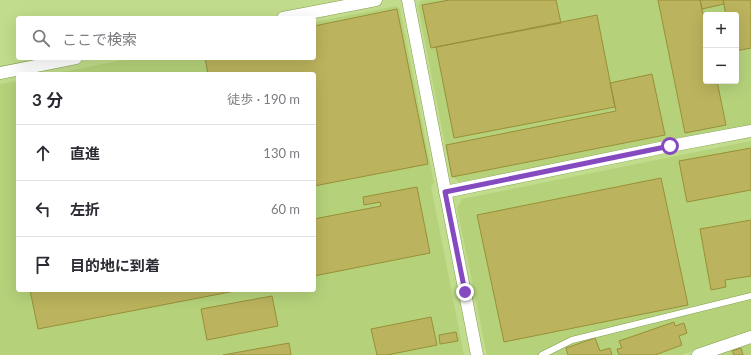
<!DOCTYPE html>
<html lang="ja">
<head>
<meta charset="utf-8">
<style>
  :root { --surface:#fff; --page:#f2f2f3; --text:#2b2b33; --muted:#7c7c81; --line:#e1e1e2 }
  body { margin:0; font-family:Lato,"Noto Sans JP",sans-serif; background:var(--page); color:var(--text) }
  .controls { position:absolute; right:12px; top:12px; display:grid; overflow:hidden; border-radius:4px; box-shadow:0 4px 16px #0002 }
  .controls button { width:36px; height:36px; display:grid; place-items:center; padding:0; border:0; border-bottom:1px solid var(--line); background:var(--surface); color:var(--text); font:20px sans-serif }
  .stop { position:absolute; width:12px; height:12px; margin:-9px; border:3px solid #854ac0; border-radius:50%; background:#fff }
  .stop.end { background:#854ac0; border-color:#fff; box-shadow:0 1px 4px #0008 }
  .list { margin:0; padding:0; list-style:none }
  h2 { display:flex; justify-content:space-between; align-items:center; height:52px; margin:0; padding:0 16px; font-size:17px }
  h2 small { font-size:13px; font-weight:400; color:var(--muted) }
  .list li { display:grid; grid-template-columns:26px 1fr auto; gap:12px; align-items:center; box-sizing:border-box; height:56px; padding:0 16px; border-top:1px solid var(--line) }
  .list b { display:block; font-size:15px; white-space:nowrap }
  .list em { font-size:13px; font-style:normal; color:var(--muted) }
  .icon { flex:none; width:22px; height:22px; fill:none; stroke:currentColor; stroke-width:2; stroke-linecap:round; stroke-linejoin:round }
  .map { position:relative; flex:none; width:751px; height:355px; overflow:hidden }
  .search { position:absolute; background:var(--surface); box-shadow:0 4px 16px #0002; left:16px; top:16px; width:300px; height:44px; display:flex; align-items:center; gap:10px; box-sizing:border-box; padding:0 14px; border-radius:4px; color:var(--muted); font-size:15px }
  .panel { position:absolute; background:var(--surface); box-shadow:0 4px 16px #0002; left:16px; top:72px; width:300px; height:220px; border-radius:4px }
  .map>svg:first-child { display:block }
  .built { fill:#b5d27a; fill-rule:evenodd }
  .building { fill:#bbb35d; stroke:#989038 }
  .lines { fill:none; stroke-linecap:round; stroke-linejoin:round }
  .lane-casing { stroke:#869f50; stroke-width:7 }
  .street-casing { stroke:#869f50; stroke-width:13 }
  .lane { stroke:#fff; stroke-width:6 }
  .street { stroke:#fff; stroke-width:12 }
  .route { stroke:#854ac0; stroke-width:5 }
</style>
</head>
<body>
<div class="map">
<svg width="751" height="355" viewBox="0 0 751 355">
  <rect width="100%" height="100%" fill="#c1dc8c"/>
  <path class="built" d="M426,0h325v126l-292,56 -8,-7 -33,-169 3,-5zM706,15h30v66h-30z
    M397,6l3,3 34,174 -3,3 33,169h-464v-271l18,-3v209h296v-216h-262l81,-16h181v-36z
    M751,141v190l-70,24h-194l-30,-147 5,-9z
    M751,343v12h-37z"/>
  <path class="building" d="M449,0h107l5,23 -130,25 -9,-43z
    M658,0h42l6,28v53h11l9,44 -41,8z
    M700,0h23l1,4 -22,5z
    M723,0h28v48l-15,3v-36h-10z
    M397,9l31,155 -114,22v-112h-106l-3,-16h109v-32z
    M597,15l18,92 -161,31 -18,-91z
    M652,74l13,61 -213,42 -6,-32 170,-34 -6,-28z
    M751,148v42l-64,12 -8,-41z
    M661,178l27,127 -184,37 -27,-127z
    M417,187l13,66 -116,23v-57l67,-13 -1,-4 -16,3 -1,-8z
    M751,220v56l-26,4 1,7 -15,3 -11,-61z
    M30,290h210l-202,39z
    M272,296l6,30 -71,14 -6,-31z
    M431,317l6,28 -50,10h-10l-6,-26z
    M674,322l1,4 9,-3 3,10 -8,3 3,9 -27,10h-36l-2,-6 5,-1 -3,-7z
    M456,332l2,9 -18,3 -1,-9z
    M595,338l5,13 10,-3 2,7h-44l-2,-7z
    M289,343l2,12h-68z
    M741,348l2,7h-9l-2,-4z"/>
  <g class="lines">
    <g class="lane-casing">
      <path id="lane" d="M542,355l30,-15 179,-44"/>
    </g>
    <g class="street-casing">
      <path id="street" d="M408,0l69,355
        M283,18l93,-18
        M0,73l76,-15
        M445,192l225,-46 81,-15
        M698,355l53,-18"/>
    </g>
    <use href="#lane" class="lane"/>
    <use href="#street" class="street"/>
  </g>
  <g class="lines">
    <path class="route" d="M465,292l-20,-100 225,-46"/>
  </g>
</svg>
<div class="controls">
<button>+</button>
<button>−</button>
</div>
<div class="stop" style="left:670px;top:146px"></div>
<div class="stop end" style="left:465px;top:292px"></div>
<div class="search"><svg class="icon" aria-label="search" viewBox="0 0 24 24"><circle cx="10" cy="10" r="6"/><path d="M15 15l6 6"/></svg>ここで検索</div>
<section class="panel">
<h2>3 分<small>徒歩 · 190 m</small></h2>
<ul class="list">
<li><svg class="icon" aria-label="ahead" viewBox="0 0 24 24"><path d="M12 20V5M6 11l6-6 6 6"/></svg><div><b>直進</b></div><em>130 m</em></li>
<li><svg class="icon" aria-label="left" viewBox="0 0 24 24"><path d="M17 20v-9H6M10 6l-5 5 5 5"/></svg><div><b>左折</b></div><em>60 m</em></li>
<li><svg class="icon" aria-label="arrive" viewBox="0 0 24 24"><path d="M6 21V4h12l-3 4 3 4H6"/></svg><div><b>目的地に到着</b></div></li>
</ul>
</section>
</div>
</body>
</html>
